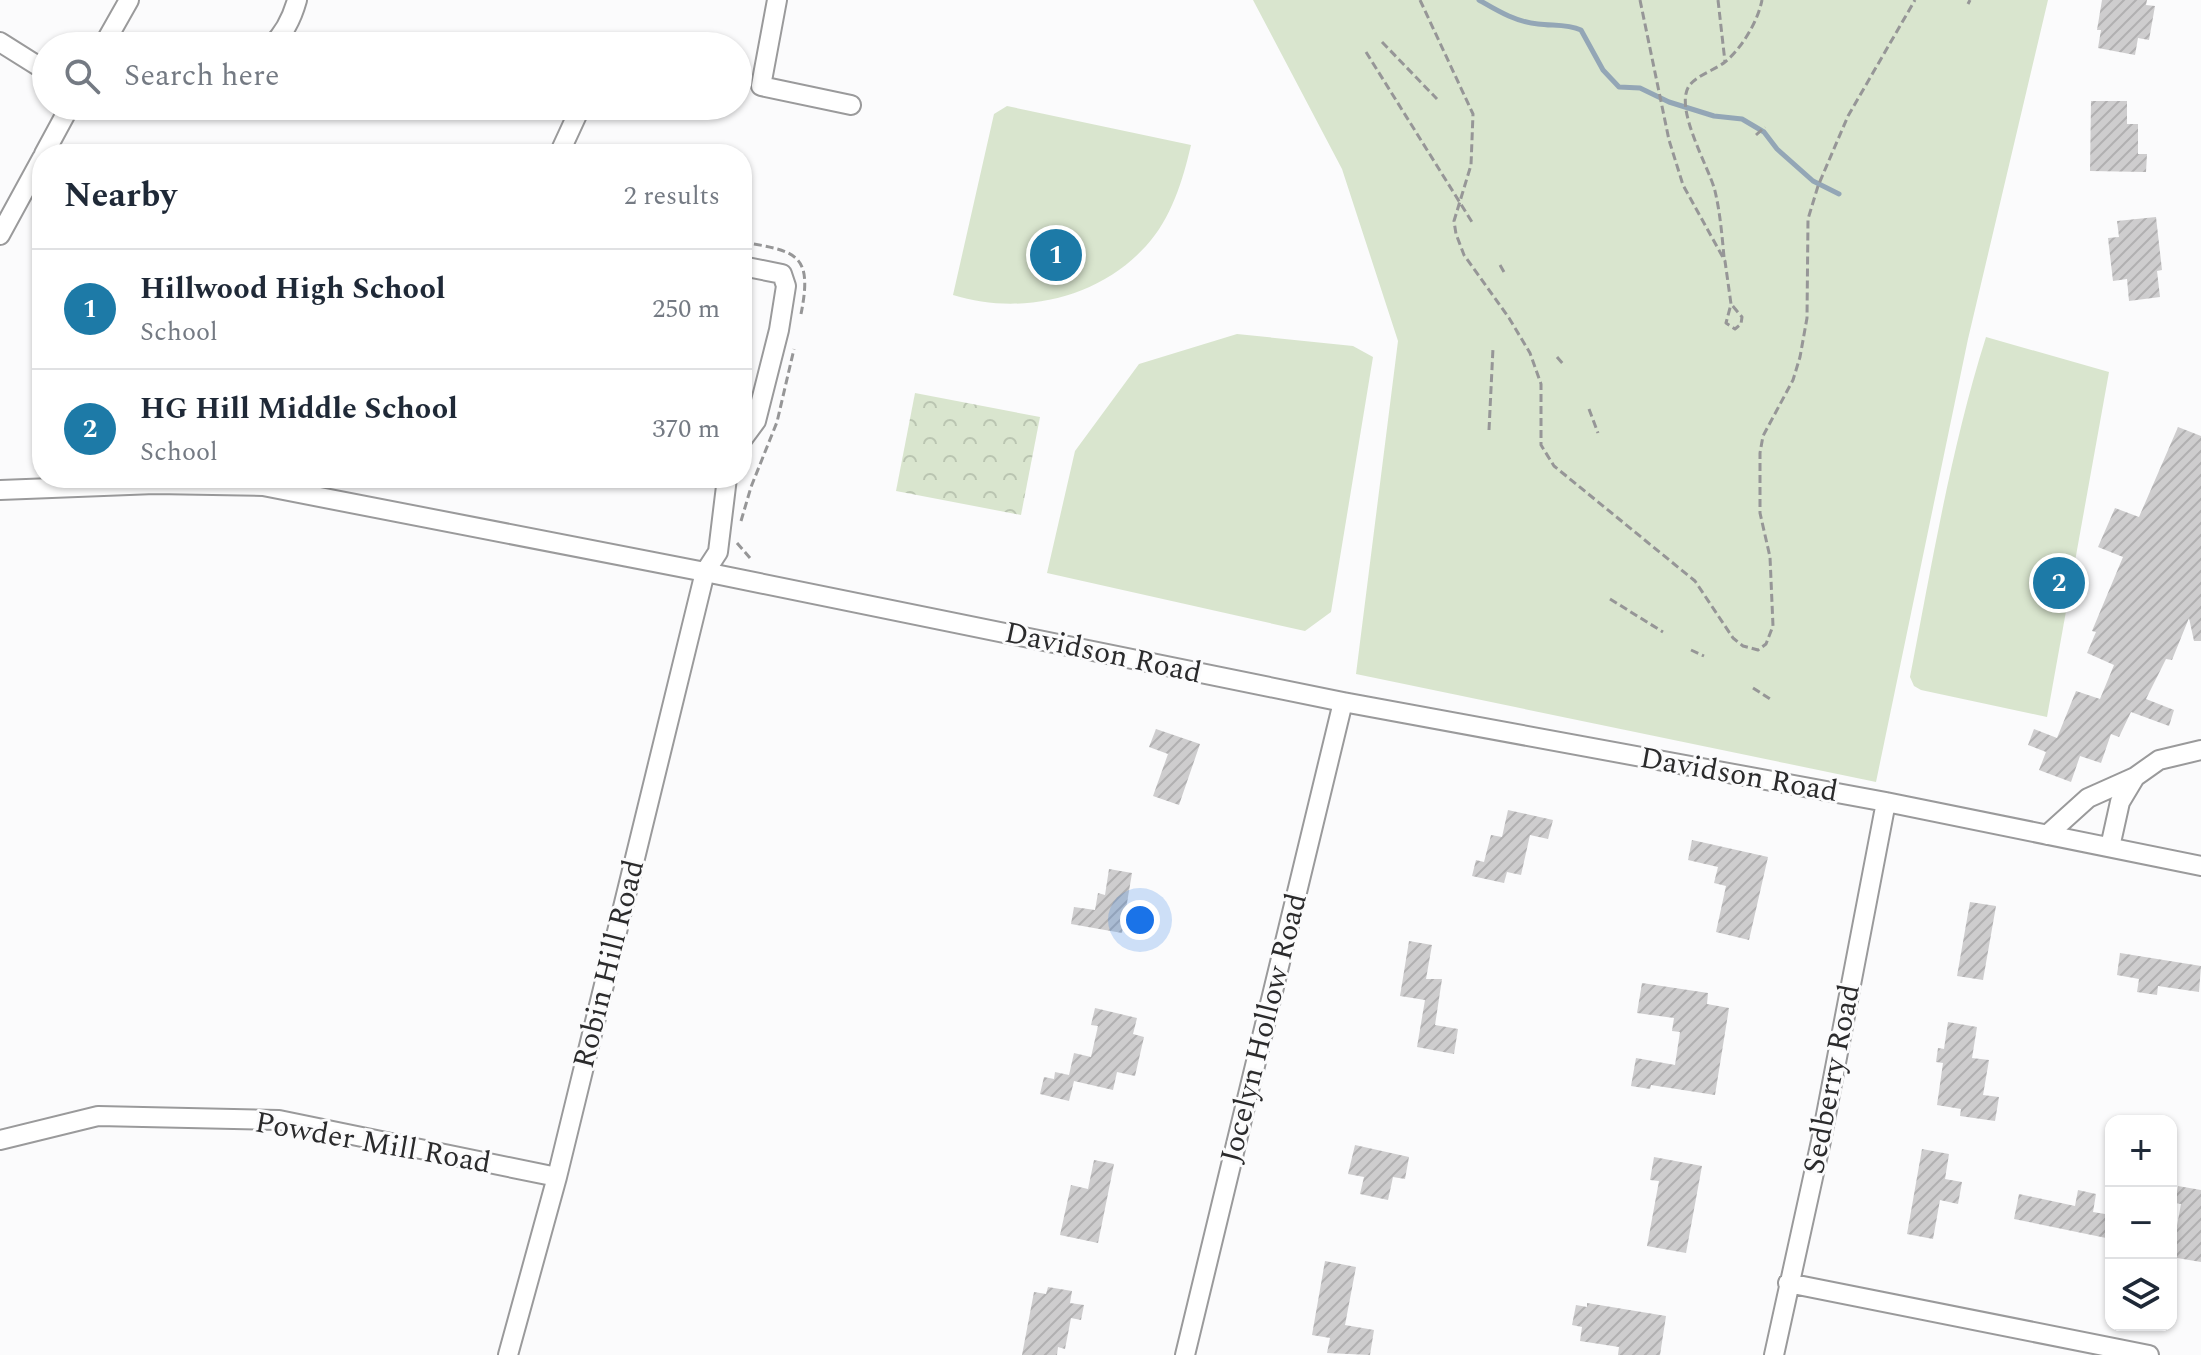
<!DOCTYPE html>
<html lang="en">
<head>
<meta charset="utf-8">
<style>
  :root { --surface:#fff; --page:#f2f2f3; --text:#1f2937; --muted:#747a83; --line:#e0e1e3; --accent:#1d7aa7 }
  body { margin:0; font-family:Spectral,serif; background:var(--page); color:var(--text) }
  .controls { position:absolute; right:24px; bottom:24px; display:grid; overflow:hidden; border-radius:16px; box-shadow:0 2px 6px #0004 }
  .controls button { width:72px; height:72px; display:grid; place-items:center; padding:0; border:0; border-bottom:2px solid var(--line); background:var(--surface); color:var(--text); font:40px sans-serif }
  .you { position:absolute; left:1140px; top:920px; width:28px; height:28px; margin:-20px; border:6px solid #fff; border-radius:50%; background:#1a73e8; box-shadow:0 0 0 12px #1a73e833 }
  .badge { display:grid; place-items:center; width:52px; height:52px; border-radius:50%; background:var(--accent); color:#fff; font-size:26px; font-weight:700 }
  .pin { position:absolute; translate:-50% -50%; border:4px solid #fff; box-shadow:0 2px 8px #0006 }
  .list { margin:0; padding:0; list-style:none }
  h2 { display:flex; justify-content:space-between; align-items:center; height:104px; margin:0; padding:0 32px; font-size:34px }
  h2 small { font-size:26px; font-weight:400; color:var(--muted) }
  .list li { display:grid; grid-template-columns:52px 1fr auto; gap:24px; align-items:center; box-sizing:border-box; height:120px; padding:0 32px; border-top:2px solid var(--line) }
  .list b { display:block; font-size:30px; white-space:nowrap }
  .list p { margin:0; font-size:26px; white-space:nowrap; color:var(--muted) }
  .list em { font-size:26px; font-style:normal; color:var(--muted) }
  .icon { flex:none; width:44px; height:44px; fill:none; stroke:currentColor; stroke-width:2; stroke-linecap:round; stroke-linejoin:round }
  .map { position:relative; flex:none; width:2201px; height:1355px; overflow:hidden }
  .search { position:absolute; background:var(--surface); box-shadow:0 2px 6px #0004; left:32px; top:32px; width:720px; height:88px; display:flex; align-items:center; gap:20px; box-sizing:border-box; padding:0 28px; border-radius:44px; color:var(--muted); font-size:30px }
  .panel { position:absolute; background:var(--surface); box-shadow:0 2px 6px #0004; left:32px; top:144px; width:720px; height:344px; border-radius:32px }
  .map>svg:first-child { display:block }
  .grass { fill:#d9e5ce }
  .park { fill:url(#park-crowns) }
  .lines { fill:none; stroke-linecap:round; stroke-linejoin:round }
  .stream { stroke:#93a6b6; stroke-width:5 }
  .building { fill:url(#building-hatch) }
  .minor-casing { stroke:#9a9a9b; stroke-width:22 }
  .path { stroke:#969697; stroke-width:3; stroke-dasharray:8 4; stroke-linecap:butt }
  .minor { stroke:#fff; stroke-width:18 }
  .labels { text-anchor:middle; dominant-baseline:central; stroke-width:6; stroke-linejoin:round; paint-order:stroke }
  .street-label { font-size:30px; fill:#2b2b2c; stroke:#fbfbfc }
</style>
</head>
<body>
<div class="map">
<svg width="2201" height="1355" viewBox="0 0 2201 1355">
  <defs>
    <pattern id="park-crowns" width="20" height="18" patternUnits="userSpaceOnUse" patternTransform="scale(2)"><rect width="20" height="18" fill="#d9e5ce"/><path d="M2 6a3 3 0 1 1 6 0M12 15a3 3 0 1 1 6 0" fill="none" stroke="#bac5b1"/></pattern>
    <pattern id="building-hatch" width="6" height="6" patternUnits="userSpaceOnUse" patternTransform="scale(2)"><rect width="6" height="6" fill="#cecdce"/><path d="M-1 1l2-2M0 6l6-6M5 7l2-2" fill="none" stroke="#b1b0b1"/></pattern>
  </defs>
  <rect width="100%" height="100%" fill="#fbfbfc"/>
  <path class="grass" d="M1253,0h795l-80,339 -92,443 -520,-108 42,-333 -56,-172z
    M1007,106l184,39c-8,35 -20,74 -45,101 -48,53 -126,70 -193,49l41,-181z
    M1237,334l116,12 20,11 -42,255 -26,19 -258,-58 28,-122 64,-87z
    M1986,337l123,35 -62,345 -126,-27 -7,-4 -4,-9c22,-114 41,-229 76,-340z"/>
  <path class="park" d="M915,393l125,24 -19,98 -125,-24z"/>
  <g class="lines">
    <path class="stream" d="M1479,0c19,11 37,22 59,24 15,2 29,0 43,6l22,40 16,17 21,1 29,14 45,14 28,3 22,13 13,17 36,32 26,13"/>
  </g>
  <path class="building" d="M2102,0h45l-1,5 9,1 -6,34 -11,-2 -3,17 -37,-7 3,-18h-4z
    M2091,101h36v23h11v30h9l-1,18 -56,-1z
    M2156,217l6,53 -5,1 3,26 -31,4 -2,-22 -14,2 -5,-43 11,-1 -2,-16z
    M2178,427l23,9v205h-7l-5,-23 -17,42 -6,-1 -20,40 28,11 -5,16 -38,-14 -12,25 -8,-3 -10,29 -21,-7 -9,26 -32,-12 7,-18 -18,-7 6,-16 23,9 19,-47 24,8 14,-34 -27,-12 9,-21 -4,-1 31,-74 -25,-10 17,-39 24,9z
    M1156,729l44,15 -21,61 -26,-9 15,-42 -19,-7z
    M1508,810l45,10 -5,19 -18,-4 -9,40 -14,-3 -3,11 -32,-7 4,-16 8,2 7,-27 11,2z
    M1692,840l76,17 -19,83 -33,-8 10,-46 -12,-3 4,-16 -30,-7z
    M1109,869l23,4 -10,60 -51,-9 3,-17 21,3 3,-17 7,2z
    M1970,902l26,4 -13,74 -26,-4z
    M1409,941l23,4 -6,34h16l-7,46 23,4 -4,25 -37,-7 8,-47 -25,-4z
    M2120,953l81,13 -2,26 -41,-6 -1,9 -20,-3 2,-13 -22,-4z
    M1642,983l66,10 -1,11 22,4 -14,87 -64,-10 -1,4 -19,-3 5,-28 39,7 5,-33 -8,-1 2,-13 -37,-5z
    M1095,1008l42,10 -4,16 11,3 -9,39 -18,-4 -4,18 -39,-9 -5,20 -29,-7 4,-17 10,2 1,-7 14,3 5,-22 17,4 7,-31 -7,-1z
    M1948,1022l29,5 -5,31 17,2 -6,35 16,2 -4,24 -35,-5 1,-7 -24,-4 6,-42 -7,-1 2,-14 6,1z
    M1355,1145l54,12 -4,22 -12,-2 -5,23 -28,-6 4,-17 -16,-3z
    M1922,1149l27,5 -4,25 17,3 -4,22 -18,-4 -7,39 -26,-5z
    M1654,1157l48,9 -16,87 -39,-7 12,-65 -9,-1z
    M1094,1160l20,4 -16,79 -38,-8 11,-50 17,4z
    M2178,1186l23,4v72l-30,-5v-27l5,1 5,-27 -6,-1z
    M2078,1190l18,4 -3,18 18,3v24l-97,-20 5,-25 56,12z
    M1325,1261l31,6 -11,58 29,5 -4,25 -43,-2 3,-15 -18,-3z
    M1048,1287l24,4 -2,12 14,2 -3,15 -10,-2 -6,31 -7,-2 -1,8h-35l12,-63 12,2z
    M1587,1303l79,13 -6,39h-42l1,-8 -39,-6 2,-14 -10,-2 4,-20 11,2z"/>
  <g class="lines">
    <g class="minor-casing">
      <path id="minor" d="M777,0l-16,86 90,19
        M0,42l46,29
        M103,46l26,-46
        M271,46c14,-13 21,-28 26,-46
        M44,154l26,-48
        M559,154l18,-39
        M0,235l42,-77
        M742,266l40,8 4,12 -7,44 -23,91 -14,19
        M0,490l155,-6 108,2 442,86 638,130 543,100 315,64
        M2047,835l41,-37 47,-21 24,-17 42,-10
        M2110,847l10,-45 15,-25
        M0,1140l98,-24 181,4 278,57
        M1788,1283l361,72
        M508,1355l49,-178 148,-605 13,-20 9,-74
        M1185,1355l158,-653
        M1774,1355l47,-214 65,-339"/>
    </g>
    <path class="path" d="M1420,0l53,114 -2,51 -17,56 2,13 8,21 45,63 21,35 11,31v61l13,21 141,115 38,57 10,8 15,4 8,-6 7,-18 -3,-69 -10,-44v-60l3,-17 30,-56 7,-23 7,-39 1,-99 10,-33 30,-70 67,-116
      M1640,0l29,140 14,45 42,76 6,43 -5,19 9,6 6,-5 1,-7 -11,-13
      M1718,0l7,62
      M1968,4l2,-4
      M1382,42l55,57
      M1366,52l106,170
      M1756,135l9,-8
      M742,242c55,9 71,12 59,72
      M1724,257c-2,-22 -4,-45 -9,-66 -6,-24 -41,-82 -26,-105 8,-11 26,-16 36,-24 17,-14 33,-41 37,-62
      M1500,265l4,7
      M1557,357l6,7
      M1589,409l9,24
      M1489,430l4,-82
      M741,521l10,-34 26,-65 17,-73
      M737,543l13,15
      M1610,599l53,33
      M1691,650l13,6
      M1753,688l17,11"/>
    <use href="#minor" class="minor"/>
  </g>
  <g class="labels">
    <g class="street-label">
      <text transform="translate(1103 653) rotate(12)">Davidson Road</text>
      <text transform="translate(1739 775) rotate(10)">Davidson Road</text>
      <text transform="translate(609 964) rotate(-76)">Robin Hill Road</text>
      <text transform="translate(1264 1028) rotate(-76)">Jocelyn Hollow Road</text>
      <text transform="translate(1832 1079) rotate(-79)">Sedberry Road</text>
      <text transform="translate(373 1143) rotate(10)">Powder Mill Road</text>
    </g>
  </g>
</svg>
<div class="controls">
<button>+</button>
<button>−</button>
<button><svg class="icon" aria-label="layers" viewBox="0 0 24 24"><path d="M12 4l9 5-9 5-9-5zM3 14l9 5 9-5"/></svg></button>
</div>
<div class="you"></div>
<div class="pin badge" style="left:1056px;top:255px">1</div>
<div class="pin badge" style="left:2059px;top:583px">2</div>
<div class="search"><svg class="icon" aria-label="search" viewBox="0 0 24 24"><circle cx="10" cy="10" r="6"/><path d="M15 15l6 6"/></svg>Search here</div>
<section class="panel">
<h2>Nearby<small>2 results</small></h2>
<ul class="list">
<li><span class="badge">1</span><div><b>Hillwood High School</b><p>School</p></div><em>250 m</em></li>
<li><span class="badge">2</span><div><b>HG Hill Middle School</b><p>School</p></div><em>370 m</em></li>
</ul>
</section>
</div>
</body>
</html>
